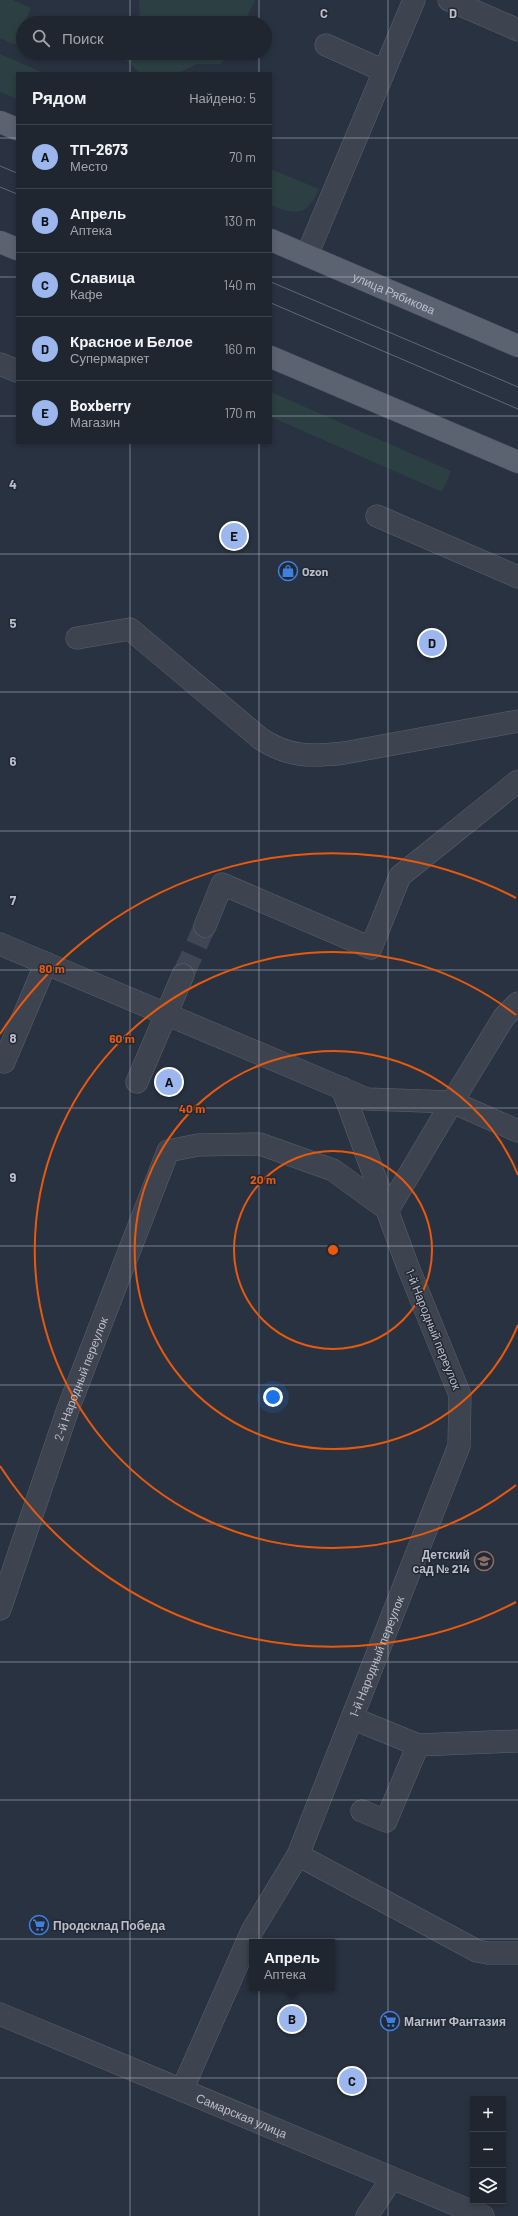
<!DOCTYPE html>
<html lang="ru">
<head>
<meta charset="utf-8">
<style>
  :root { --surface:#1f2630; --page:#2c323c; --text:#f1f3f6; --muted:#a1a5ab; --line:#3c434c; --accent:#9bb7ee }
  body { margin:0; font-family:Barlow,sans-serif; background:var(--page); color:var(--text) }
  .controls { position:absolute; right:12px; bottom:12px; display:grid; overflow:hidden; border-radius:0px; box-shadow:0 2px 6px #0003 }
  .controls button { width:36px; height:36px; display:grid; place-items:center; padding:0; border:0; border-bottom:1px solid var(--line); background:var(--surface); color:var(--text); font:20px sans-serif }
  .you { position:absolute; left:273px; top:1397px; width:14px; height:14px; margin:-10px; border:3px solid #fff; border-radius:50%; background:#1a73e8; box-shadow:0 0 0 6px #1a73e833 }
  .badge { display:grid; place-items:center; width:26px; height:26px; border-radius:50%; background:var(--accent); color:#111; font-size:13px; font-weight:700 }
  .pin { position:absolute; translate:-50% -50%; border:2px solid #fff; box-shadow:0 1px 4px #0006 }
  .popup { position:absolute; left:249px; top:1939px; width:86px; height:52px; box-sizing:border-box; display:grid; place-content:center; border-radius:0px; background:var(--surface); filter:drop-shadow(0 1px 3px #0005); font-size:13px; white-space:nowrap; color:var(--muted) }
  .popup b { font-size:15px; color:var(--text) }
  .popup::after { content:''; position:absolute; left:50%; top:100%; margin-left:-8px; border:8px solid transparent; border-top-color:var(--surface) }
  .list { margin:0; padding:0; list-style:none }
  h2 { display:flex; justify-content:space-between; align-items:center; height:52px; margin:0; padding:0 16px; font-size:17px }
  h2 small { font-size:13px; font-weight:400; color:var(--muted) }
  .list li { display:grid; grid-template-columns:26px 1fr auto; gap:12px; align-items:center; box-sizing:border-box; height:64px; padding:0 16px; border-top:1px solid var(--line) }
  .list b { display:block; font-size:15px; white-space:nowrap }
  .list p { margin:0; font-size:13px; white-space:nowrap; color:var(--muted) }
  .list em { font-size:13px; font-style:normal; color:var(--muted) }
  .icon { flex:none; width:22px; height:22px; fill:none; stroke:currentColor; stroke-width:2; stroke-linecap:round; stroke-linejoin:round }
  .map { position:relative; flex:none; width:518px; height:2216px; overflow:hidden }
  .search { position:absolute; background:var(--surface); box-shadow:0 2px 6px #0003; left:16px; top:16px; width:256px; height:44px; display:flex; align-items:center; gap:10px; box-sizing:border-box; padding:0 14px; border-radius:22px; color:var(--muted); font-size:15px }
  .panel { position:absolute; background:var(--surface); box-shadow:0 2px 6px #0003; left:16px; top:72px; width:256px; height:372px; border-radius:0px }
  .map>svg:first-child { display:block }
  .green { fill:#2c3f42 }
  .lines { fill:none; stroke-linecap:round; stroke-linejoin:round }
  .minor-tunnel { stroke:#3f4755; stroke-width:22; stroke-dasharray:22 11; stroke-linecap:butt }
  .minor-casing { stroke:#5b626d; stroke-width:23 }
  .major-casing { stroke:#474d59; stroke-width:23 }
  .minor { stroke:#3d4450; stroke-width:22 }
  .major { stroke:#5c6370; stroke-width:22 }
  .tram { stroke:#606876; stroke-width:1 }
  .grid { fill:none; stroke:#babfca; stroke-width:1; stroke-opacity:0.55 }
  .ring { fill:none; stroke:#e8590c; stroke-width:2 }
  .labels { text-anchor:middle; dominant-baseline:central; stroke-width:3; stroke-linejoin:round; paint-order:stroke }
  .street-label { font-size:12px; fill:#babfca; stroke:#222935 }
  .poi-label { font-size:12px; font-weight:bold; fill:#babfca; stroke:#222935; text-anchor:start }
  .grid-label { font-size:13px; text-anchor:middle; font-weight:bold; fill:#babfca; stroke:#222935; stroke-width:3; stroke-linejoin:round; paint-order:stroke }
  .centre { fill:#e8590c; stroke:#222935; stroke-width:2 }
  .ring-label { font-size:12px; text-anchor:middle; font-weight:bold; fill:#e8590c; stroke:#222935; stroke-width:3; stroke-linejoin:round; paint-order:stroke }
</style>
</head>
<body>
<div class="map">
<svg width="518" height="2216" viewBox="0 0 518 2216">
  <rect width="100%" height="100%" fill="#293240"/>
  <path class="green" d="M0,0h13l18,8 -16,37 -15,-7z
    M139,0h116l-11,23h-109l5,-9z
    M104,53h125l-8,11h-24l-18,9h-40c-13,-15 -17,-16 -35,-20z
    M0,54l44,19h-27v26l-17,-7z
    M271,169l48,20c-12,27 -22,27 -48,16z
    M271,392l180,79 -9,21 -171,-75z"/>
  <g class="lines">
    <path class="minor-tunnel" d="M183,975l22,-49"/>
    <g class="minor-casing">
      <g id="minor">
        <path d="M449,0l69,30"/>
        <path d="M326,45l58,26"/>
        <path d="M307,255l107,-255"/>
        <path d="M0,364l17,7"/>
        <path d="M377,516l141,61"/>
        <path d="M77,638l53,-9 131,110c28,18 50,18 83,14l174,-32"/>
        <path d="M205,926l17,-42 149,64 29,-72 118,-95"/>
        <path d="M0,944l367,155 85,3 52,-85 14,-14"/>
        <path d="M4,1062l42,-99"/>
        <path d="M137,1082l46,-107"/>
        <path id="s1" d="M0,1609l68,-200 100,-258 30,-6 62,-1 73,26 55,40 64,-108 66,29"/>
        <path d="M352,1718l66,27 100,-4"/>
        <path d="M362,1811l24,10 32,-76"/>
        <path d="M298,1855l179,96 11,2h30"/>
        <path id="s2" d="M0,2014l483,202"/>
        <path id="s3" d="M182,2090l70,-159 46,-76 161,-409 1,-51 -52,-128 -66,-179"/>
        <path d="M367,2216l25,-38"/>
      </g>
    </g>
    <g class="major-casing">
      <g id="major">
        <path d="M0,122l17,7"/>
        <path id="s4" d="M271,240l247,106"/>
        <path d="M0,242l17,7"/>
        <path d="M271,357l247,105"/>
      </g>
    </g>
    <use href="#minor" class="minor"/>
    <use href="#major" class="major"/>
    <path class="tram" d="M0,166l17,7
      M0,187l17,7
      M271,282l247,105
      M271,303l247,106"/>
  </g>
  <path class="grid" d="M130,0v23M259,0v23M388,0v2216M130,53v20M259,53v20M0,138h17M271,138h247M0,277h17M271,277h247M0,416h17M271,416h247M130,443v1773M259,443v1773M0,554h518M0,692h518M0,831h518M0,970h518M0,1108h518M0,1246h518M0,1385h518M0,1524h518M0,1662h518M0,1800h518M0,1939h518M0,2078h518"/>
  <g class="ring">
    <circle cx="333" cy="1250" r="99"/>
    <path d="M518 1325A199 199 0 1 1 518 1175"/>
    <path d="M516 1485A298 298 0 1 1 516 1015"/>
    <path d="M516 1602A397 397 0 0 1 0 1466M0 1034A397 397 0 0 1 516 898"/>
  </g>
  <defs>
    <g id="shop-ring" transform="scale(1)"><circle r="9.5" fill="#222935" stroke="#3f7fe0" stroke-width="1.5"/><path d="M-5-2.5h2.3a2.7 3.5 0 0 1 5.4 0H5L5.5 6h-11ZM-1.5-2.5h3a1.5 2.3 0 0 0-3 0Z" fill="#3f7fe0"/></g>
    <g id="school-ring" transform="scale(1)"><circle r="9.5" fill="#222935" stroke="#8d6e63" stroke-width="1.5"/><path d="M0-5L7-2L0 1L-7-2ZM-4 1L0 2.5L4 1V4Q0 6-4 4Z" fill="#8d6e63"/></g>
    <g id="supermarket-ring" transform="scale(1)"><circle r="9.5" fill="#222935" stroke="#3f7fe0" stroke-width="1.5"/><path d="M-6-5.5h2.5l.6 2H6L4.5 2H-2.5L-4.4-4H-6ZM-1.5 3.2a1.3 1.3 0 1 0 .1 0ZM3 3.2a1.3 1.3 0 1 0 .1 0Z" fill="#3f7fe0"/></g>
  </defs>
  <g fill-rule="evenodd">
    <use href="#shop-ring" x="288" y="571"/>
    <use href="#school-ring" x="484" y="1561"/>
    <use href="#supermarket-ring" x="39" y="1925"/>
    <use href="#supermarket-ring" x="390" y="2021"/>
  </g>
  <g class="labels">
    <g class="street-label">
      <text stroke="none"><textPath href="#s4" startOffset="134">улица Рябикова</textPath></text>
      <text transform="translate(434 1329) rotate(68)">1-й Народный переулок</text>
      <text stroke="none"><textPath href="#s1" startOffset="244">2-й Народный переулок</textPath></text>
      <text stroke="none"><textPath href="#s3" startOffset="476">1-й Народный переулок</textPath></text>
      <text stroke="none"><textPath href="#s2" startOffset="262">Самарская улица</textPath></text>
    </g>
    <g class="poi-label">
      <text x="302" y="571">Ozon</text>
      <text x="470" y="1554" text-anchor="end">Детский<tspan x="470" dy="14">сад № 214</tspan></text>
      <text x="53" y="1925">Продсклад Победа</text>
      <text x="404" y="2021">Магнит Фантазия</text>
    </g>
  </g>
  <g class="grid-label">
    <text x="324" y="18">C</text>
    <text x="453" y="18">D</text>
    <text x="13" y="489">4</text>
    <text x="13" y="628">5</text>
    <text x="13" y="766">6</text>
    <text x="13" y="905">7</text>
    <text x="13" y="1043">8</text>
    <text x="13" y="1182">9</text>
  </g>
  <circle cx="333" cy="1250" r="6" class="centre"/>
  <g class="ring-label">
    <text x="52" y="973">80 m</text>
    <text x="122" y="1043">60 m</text>
    <text x="192" y="1113">40 m</text>
    <text x="263" y="1184">20 m</text>
  </g>
</svg>
<div class="controls">
<button>+</button>
<button>−</button>
<button><svg class="icon" aria-label="layers" viewBox="0 0 24 24"><path d="M12 4l9 5-9 5-9-5zM3 14l9 5 9-5"/></svg></button>
</div>
<div class="you"></div>
<div class="pin badge" style="left:169px;top:1082px">A</div>
<div class="pin badge" style="left:292px;top:2019px">B</div>
<div class="popup"><b>Апрель</b>Аптека</div>
<div class="pin badge" style="left:352px;top:2081px">C</div>
<div class="pin badge" style="left:432px;top:643px">D</div>
<div class="pin badge" style="left:234px;top:536px">E</div>
<div class="search"><svg class="icon" aria-label="search" viewBox="0 0 24 24"><circle cx="10" cy="10" r="6"/><path d="M15 15l6 6"/></svg>Поиск</div>
<section class="panel">
<h2>Рядом<small>Найдено: 5</small></h2>
<ul class="list">
<li><span class="badge">A</span><div><b>ТП-2673</b><p>Место</p></div><em>70 m</em></li>
<li><span class="badge">B</span><div><b>Апрель</b><p>Аптека</p></div><em>130 m</em></li>
<li><span class="badge">C</span><div><b>Славица</b><p>Кафе</p></div><em>140 m</em></li>
<li><span class="badge">D</span><div><b>Красное и Белое</b><p>Супермаркет</p></div><em>160 m</em></li>
<li><span class="badge">E</span><div><b>Boxberry</b><p>Магазин</p></div><em>170 m</em></li>
</ul>
</section>
</div>
</body>
</html>
